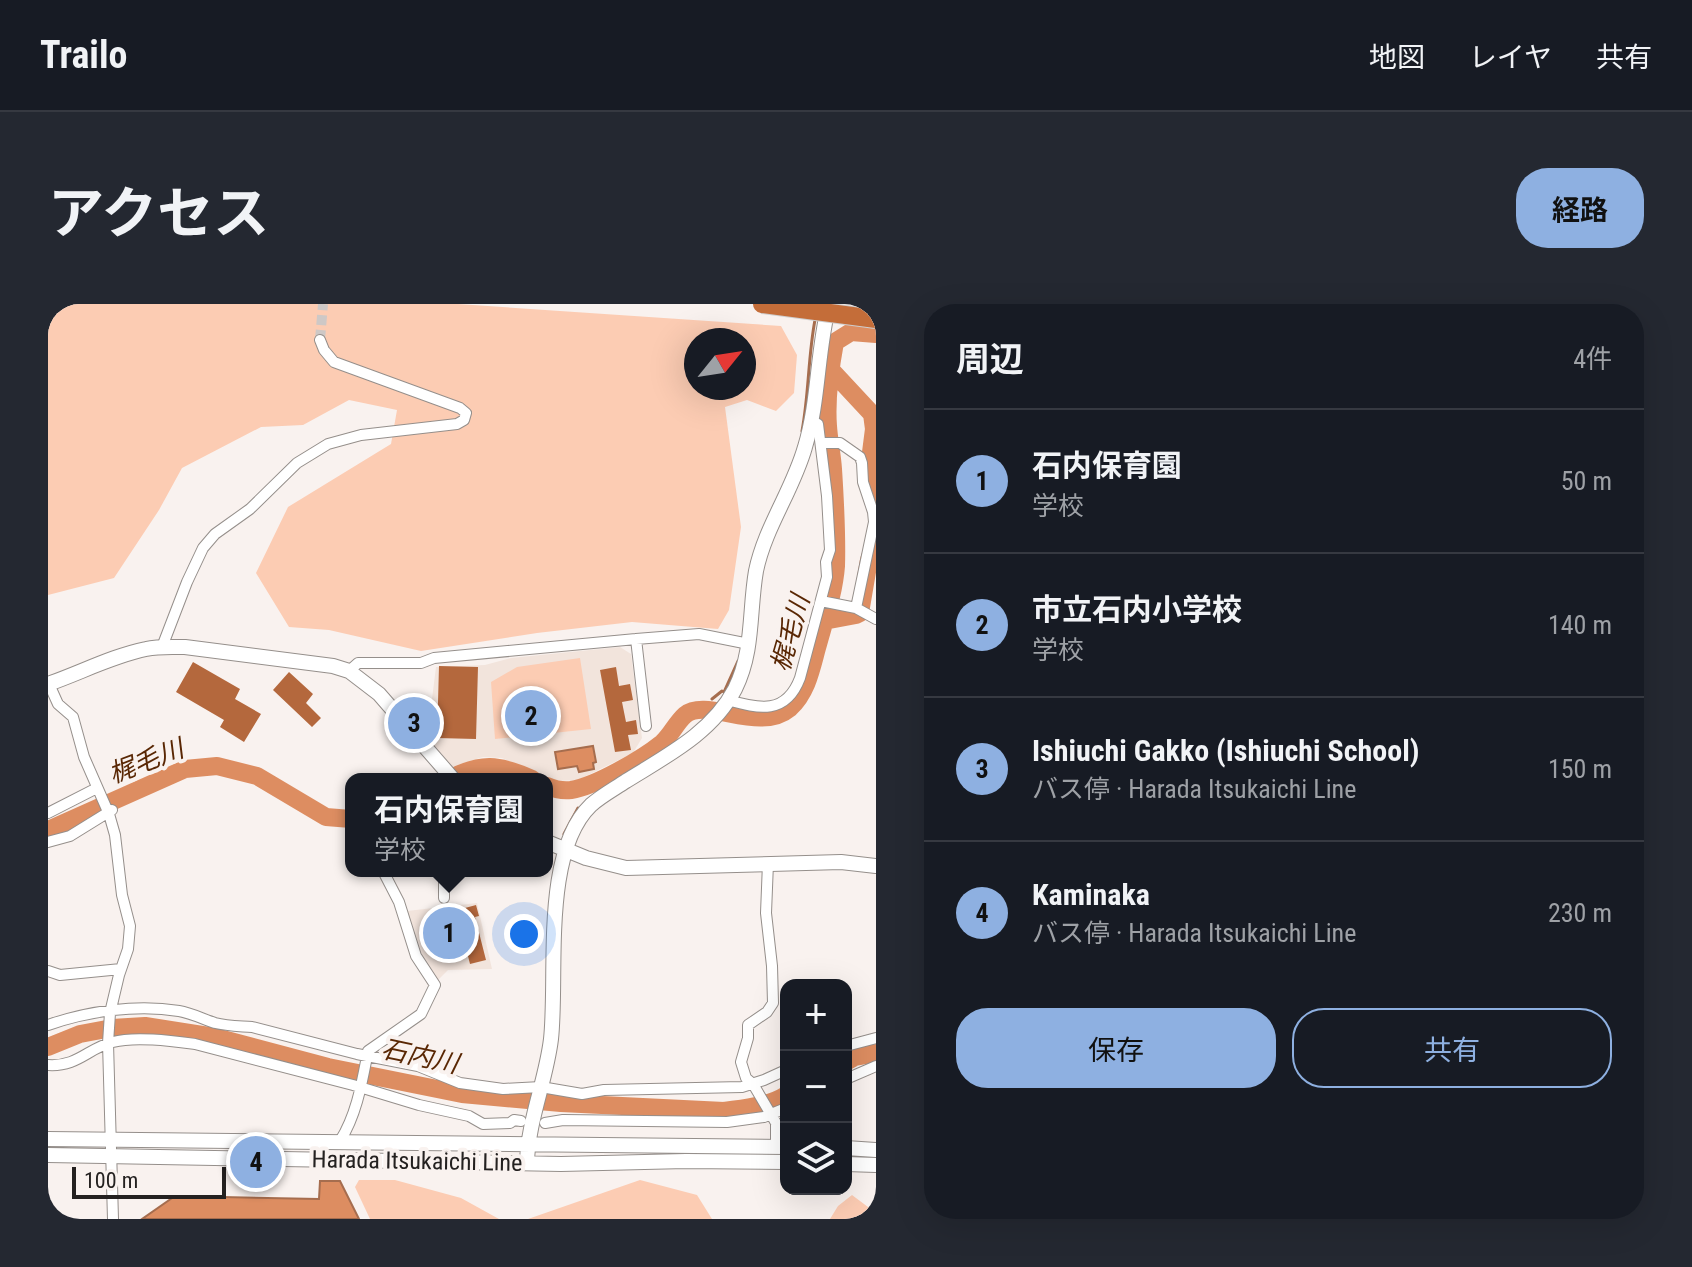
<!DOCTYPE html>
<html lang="ja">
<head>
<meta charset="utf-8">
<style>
  :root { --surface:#171b24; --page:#242831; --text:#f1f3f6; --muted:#9ea1a6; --line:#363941; --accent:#8eb0e1 }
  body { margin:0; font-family:"Roboto Condensed","Noto Sans JP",sans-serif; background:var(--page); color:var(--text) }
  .controls { position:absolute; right:24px; bottom:24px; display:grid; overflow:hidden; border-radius:16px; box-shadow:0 8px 32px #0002 }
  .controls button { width:72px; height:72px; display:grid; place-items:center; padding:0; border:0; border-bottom:2px solid var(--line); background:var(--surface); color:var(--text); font:40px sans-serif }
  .compass { position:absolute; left:636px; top:24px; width:72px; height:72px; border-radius:50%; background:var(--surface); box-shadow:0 8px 32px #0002; rotate:60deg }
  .scale { position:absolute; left:24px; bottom:20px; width:154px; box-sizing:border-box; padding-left:8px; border:4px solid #242120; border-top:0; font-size:22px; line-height:28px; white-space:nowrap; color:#242120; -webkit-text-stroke:6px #f9f2ef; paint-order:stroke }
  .you { position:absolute; left:476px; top:630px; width:28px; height:28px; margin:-20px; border:6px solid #fff; border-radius:50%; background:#1a73e8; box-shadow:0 0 0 12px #1a73e833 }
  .badge { display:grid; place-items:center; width:52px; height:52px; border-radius:50%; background:var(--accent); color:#111; font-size:26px; font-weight:700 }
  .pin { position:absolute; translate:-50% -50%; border:4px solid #fff; box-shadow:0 2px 8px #0006 }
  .popup { position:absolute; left:297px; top:469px; width:208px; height:104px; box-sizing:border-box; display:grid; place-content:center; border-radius:16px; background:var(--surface); filter:drop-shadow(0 2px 6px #0005); font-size:26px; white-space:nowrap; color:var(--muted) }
  .popup b { font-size:30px; color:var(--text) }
  .popup::after { content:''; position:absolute; left:50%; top:100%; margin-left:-16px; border:16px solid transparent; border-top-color:var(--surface) }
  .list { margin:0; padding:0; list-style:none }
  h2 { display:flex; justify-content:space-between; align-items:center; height:104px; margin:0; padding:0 32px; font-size:34px }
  h2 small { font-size:26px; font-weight:400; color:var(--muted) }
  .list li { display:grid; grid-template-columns:52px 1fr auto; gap:24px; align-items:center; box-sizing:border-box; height:144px; padding:0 32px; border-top:2px solid var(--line) }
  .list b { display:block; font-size:30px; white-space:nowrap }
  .list p { margin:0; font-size:26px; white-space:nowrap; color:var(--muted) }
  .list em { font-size:26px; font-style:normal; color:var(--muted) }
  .actions { display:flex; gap:16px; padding:24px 32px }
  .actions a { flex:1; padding:18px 0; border:2px solid var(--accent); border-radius:32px; text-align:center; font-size:28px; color:var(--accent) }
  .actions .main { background:var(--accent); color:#111 }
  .icon { flex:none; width:44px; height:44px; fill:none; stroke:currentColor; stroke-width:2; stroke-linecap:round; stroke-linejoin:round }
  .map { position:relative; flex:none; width:828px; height:915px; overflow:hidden; border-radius:32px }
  header { display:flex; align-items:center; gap:48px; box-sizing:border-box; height:112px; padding:0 40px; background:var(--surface); border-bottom:2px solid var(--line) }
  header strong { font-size:38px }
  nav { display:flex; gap:44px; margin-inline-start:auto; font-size:28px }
  .intro { display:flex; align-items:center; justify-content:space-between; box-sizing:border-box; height:192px; padding:0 48px }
  h1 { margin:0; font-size:56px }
  .button { padding:20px 36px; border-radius:32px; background:var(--accent); color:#111; font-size:28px; font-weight:700 }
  main { display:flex; gap:48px; padding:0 48px }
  aside { flex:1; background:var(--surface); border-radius:32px; box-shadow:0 8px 32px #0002 }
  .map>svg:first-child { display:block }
  .built { fill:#f2e4dc }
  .green { fill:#fcccb3; fill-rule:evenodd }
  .water { fill:#dd8d61; stroke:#a66d4e; stroke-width:2 }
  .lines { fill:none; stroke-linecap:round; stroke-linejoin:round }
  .stream { stroke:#a66d4e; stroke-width:3 }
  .river { stroke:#dd8d61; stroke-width:18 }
  .building { fill:#b4683d }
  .street-tunnel { stroke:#cec8c6; stroke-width:10; stroke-dasharray:10 5; stroke-linecap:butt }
  .street-casing { stroke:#958f8b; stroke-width:12 }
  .secondary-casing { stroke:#958f8b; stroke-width:16 }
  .street { stroke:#fff; stroke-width:10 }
  .secondary { stroke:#fff; stroke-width:14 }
  .highway-bridge-casing { stroke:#cfcece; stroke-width:20; stroke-linecap:butt }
  .highway-bridge { stroke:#c46d39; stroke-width:18 }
  .labels { text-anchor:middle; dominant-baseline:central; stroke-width:8; stroke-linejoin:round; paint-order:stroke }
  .street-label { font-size:24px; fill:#242120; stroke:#f9f2ef }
  .water-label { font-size:26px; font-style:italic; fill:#592704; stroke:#f9f2ef }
</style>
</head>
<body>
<header>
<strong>Trailo</strong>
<nav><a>地図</a><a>レイヤ</a><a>共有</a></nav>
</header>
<div class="intro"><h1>アクセス</h1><a class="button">経路</a></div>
<main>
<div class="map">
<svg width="828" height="915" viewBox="0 0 828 915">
  <rect width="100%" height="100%" fill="#f9f2ef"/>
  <path class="built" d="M572,343l11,7 11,84 -9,15 -55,27 -22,1 -54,-23 -19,-1 -32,10 -36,-42 16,-18 5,-40 49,-2 26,-7z
    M429,599l15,66 -44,1 -11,11 -17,-25 -13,-45z"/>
  <path class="green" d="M0,0h410l323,22 16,29 -3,38 -18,18 -29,-11 -22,7 16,120 -12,83 -11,19 -86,-7 -95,11 -116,18 -92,-21 -40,-3 -33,-54 32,-66 103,-63 6,-34 -48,-10 -46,25 -42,2 -79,41 -23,42 -45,68 -66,17zM648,36h48v48h-48z
    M532,354l11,71 -96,10 -4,-57 26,-15z
    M311,876h36l66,18 38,21h-129l-15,-32z
    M592,876l57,15 15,24h-184z
    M804,891l24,18v6h-46l8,-13z"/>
  <path class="water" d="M545,442l3,16 -3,1 1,6 -15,3 -2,-6 -19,3 -3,-17z
    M272,877h20l19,38h-217l33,-23 144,3z"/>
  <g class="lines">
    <path class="stream" d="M754,127c7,-37 6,-75 13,-111
      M664,395l10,-8 2,1 14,-31
      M516,530l14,-26"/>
    <path class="river" d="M783,66l41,44 2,15 -6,47 1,9 7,20
      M776,317l32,-6 4,-2 9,-53 7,-21
      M401,475c32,-17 50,-15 83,0
      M499,482c7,3 16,5 24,4 25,-4 71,-31 91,-47 9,-8 14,-20 23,-28 22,-18 74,19 105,-7 17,-16 21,-38 27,-60 7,-26 17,-55 19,-82 1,-32 -1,-66 -3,-97 -1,-15 -4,-28 -5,-43 -2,-27 2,-57 7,-84l16,-10 25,2
      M0,526l137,-61 32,-3 40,10 69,41 25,2
      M0,743l32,-13 32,-6 33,-2 70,11 113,30 134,27 99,9 163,8c20,-3 45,-5 62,-16
      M798,758l9,-5 21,-4"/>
  </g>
  <path class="building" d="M145,358l47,27 -5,10 26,15 -17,28 -24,-15 4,-7 -48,-28z
    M391,362l39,1 -2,72 -39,-1z
    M568,363l3,19 11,-2 3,16 -11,2 4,20 10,-2 2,14 -10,1 3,15 -16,2 -15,-82z
    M241,368l24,22 -7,9 15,15 -9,9 -39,-37z
    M428,601l3,11 -4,1 11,43 -16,4 -11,-43 -2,1 -3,-11z"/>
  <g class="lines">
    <path class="street-tunnel" d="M272,36l3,-36"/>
    <g class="street-casing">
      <path id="street" d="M773,139h19l20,14 2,6 1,19 10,30 1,10 -18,86
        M773,297l35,7 20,11
        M588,335l10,87
        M114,343l25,-65 16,-34 12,-14 35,-25 47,-46 31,-19 33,-9 96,-11 7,-4 2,-7 -6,-5 -126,-46 -10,-12 -4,-10
        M301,367l9,-8h63l13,-5 202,-19 63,-5 50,10
        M1,380l9,20 15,13 11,40 25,57 6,21 7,60 8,31 -2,23 -9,26 -9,38 -2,30 5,176
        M680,396c31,9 58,15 72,-22l27,-101 -1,-15 4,-12 -3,-54 -9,-72 -7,-4
        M0,509l49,-25
        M0,538l22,-6 42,-26
        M720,559l-2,50 6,53 1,37 -6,9 -19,13v13l-7,24 5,16 7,6 23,39v24
        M396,594v-27
        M0,667l12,4 61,-6
        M0,721c40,-14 89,-21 131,-14 12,2 24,8 36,12 12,3 24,3 37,4l105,27 61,12 42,17 43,6 38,-2 41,7 22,-4 138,-3 22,-7 22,-10
        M798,742l30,-8
        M0,761c30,2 40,-17 65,-23 22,-6 59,-1 82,2l158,41 66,20 50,11 14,8 27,-1 4,-3 7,1
        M798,775l30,-13
        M497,819l18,-3 164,2 37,-5 22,-9
        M292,837c17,-27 22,-59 28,-90l53,-37 14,-29 -19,-29 -17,-54 -16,-31"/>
    </g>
    <g class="secondary-casing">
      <path id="secondary" d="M0,380c32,-11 64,-28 98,-35 13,-3 26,-2 39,-2l148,19 16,5 30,23 74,85
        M499,538l39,16 40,10 215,-6 35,4
        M0,835l738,8
        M798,844l30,2
        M0,851l513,9 125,-3 100,1
        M479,859c1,-43 19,-82 24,-124 7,-64 -10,-186 40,-234 10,-9 23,-16 35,-24 40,-25 86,-48 109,-92 19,-38 14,-78 21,-118 9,-44 37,-81 49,-124 14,-46 12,-96 24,-143
        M798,860l30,1"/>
    </g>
    <use href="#street" class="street"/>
    <use href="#secondary" class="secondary"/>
    <g class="highway-bridge-casing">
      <path id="highway-bridge" d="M714,0l114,15"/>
    </g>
    <use href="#highway-bridge" class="highway-bridge"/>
  </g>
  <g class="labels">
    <g class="street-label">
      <text transform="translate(369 857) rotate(1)">Harada Itsukaichi Line</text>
    </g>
    <g class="water-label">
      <text transform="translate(742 329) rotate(-74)">梶毛川</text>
      <text transform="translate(98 457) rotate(-21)">梶毛川</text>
      <text transform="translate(372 752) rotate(12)">石内川</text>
    </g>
  </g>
</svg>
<div class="controls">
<button>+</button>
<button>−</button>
<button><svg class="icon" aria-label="layers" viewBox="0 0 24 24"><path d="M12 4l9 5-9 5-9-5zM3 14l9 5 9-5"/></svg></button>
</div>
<svg class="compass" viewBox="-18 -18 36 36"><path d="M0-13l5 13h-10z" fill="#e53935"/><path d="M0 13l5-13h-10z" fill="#9ea1a6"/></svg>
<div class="scale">100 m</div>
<div class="you"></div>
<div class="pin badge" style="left:401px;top:629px">1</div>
<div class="popup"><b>石内保育園</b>学校</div>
<div class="pin badge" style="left:483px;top:412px">2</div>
<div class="pin badge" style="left:366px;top:419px">3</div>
<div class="pin badge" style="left:208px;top:858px">4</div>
</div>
<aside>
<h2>周辺<small>4件</small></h2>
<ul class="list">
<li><span class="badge">1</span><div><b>石内保育園</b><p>学校</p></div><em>50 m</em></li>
<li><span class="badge">2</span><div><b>市立石内小学校</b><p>学校</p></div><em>140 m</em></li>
<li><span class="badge">3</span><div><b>Ishiuchi Gakko (Ishiuchi School)</b><p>バス停 · Harada Itsukaichi Line</p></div><em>150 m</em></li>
<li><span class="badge">4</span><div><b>Kaminaka</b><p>バス停 · Harada Itsukaichi Line</p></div><em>230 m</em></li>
</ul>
<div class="actions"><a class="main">保存</a><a>共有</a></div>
</aside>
</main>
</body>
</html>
